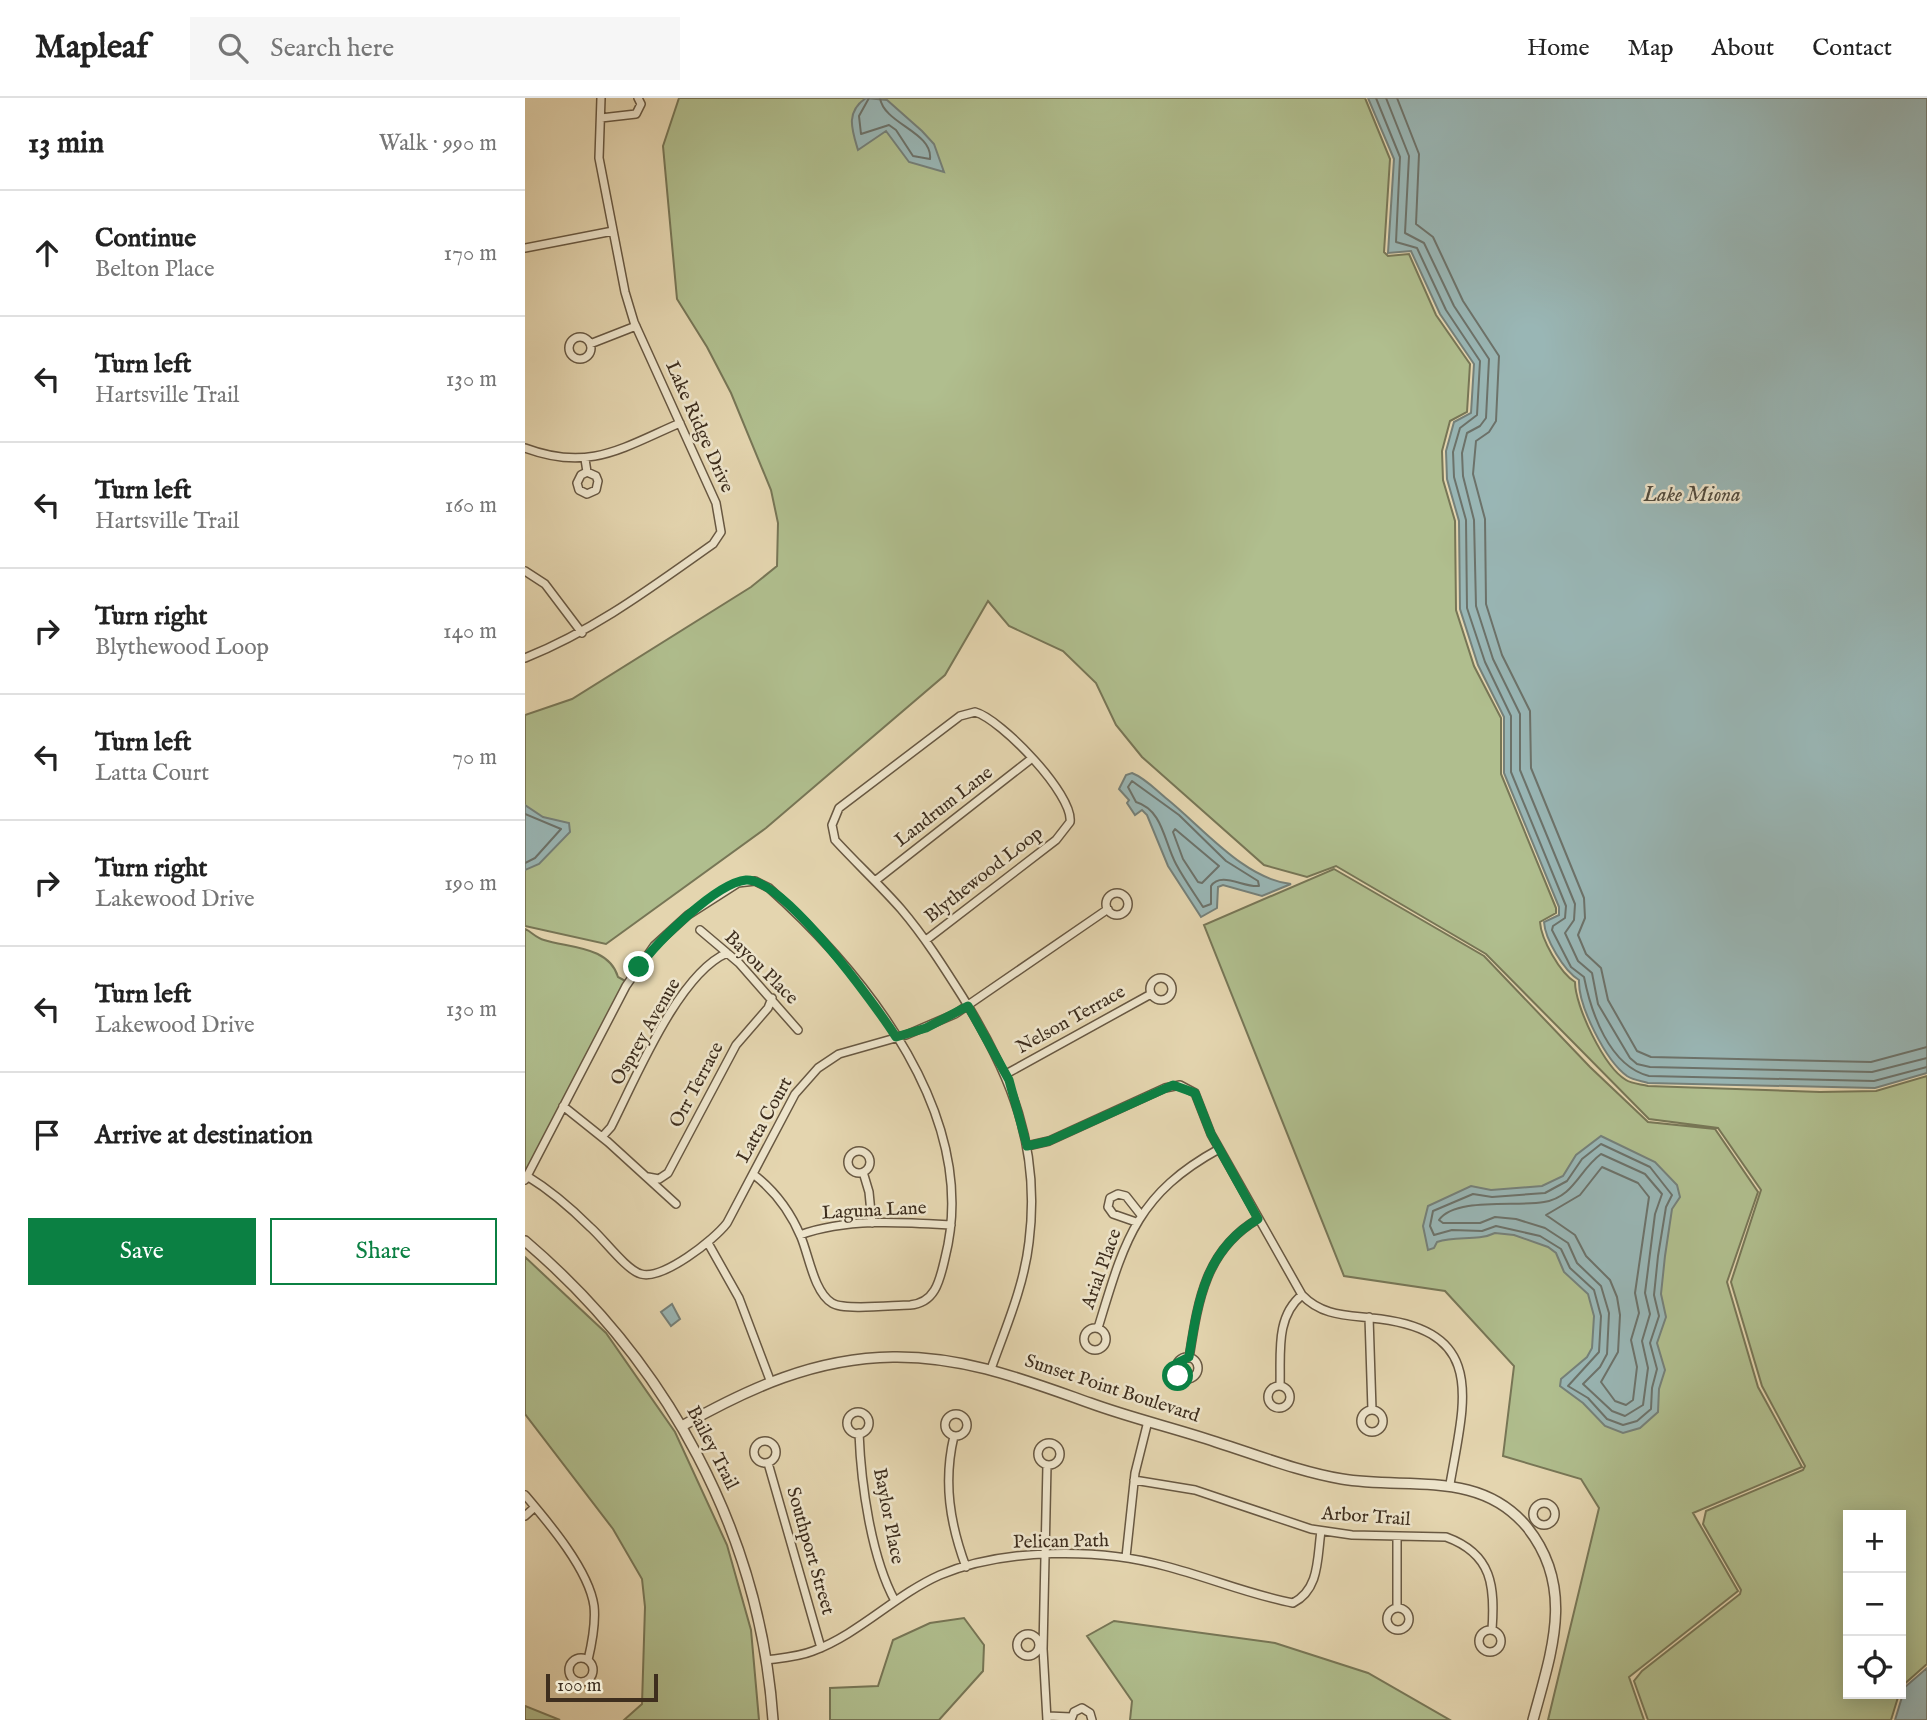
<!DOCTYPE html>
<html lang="en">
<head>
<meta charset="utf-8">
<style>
  :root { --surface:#fff; --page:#f6f6f6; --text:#222; --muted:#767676; --line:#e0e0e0; --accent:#0b8043 }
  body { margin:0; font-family:"IM FELL English",serif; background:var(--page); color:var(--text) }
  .controls { position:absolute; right:21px; bottom:21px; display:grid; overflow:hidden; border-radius:0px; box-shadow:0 4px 18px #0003 }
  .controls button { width:63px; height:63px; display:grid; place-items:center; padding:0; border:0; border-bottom:2px solid var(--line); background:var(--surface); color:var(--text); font:35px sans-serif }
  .scale { position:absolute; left:21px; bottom:18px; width:112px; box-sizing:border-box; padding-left:7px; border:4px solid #3e2e1e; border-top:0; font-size:19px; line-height:24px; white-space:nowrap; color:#3e2e1e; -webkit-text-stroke:5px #ede4cb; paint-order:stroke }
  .stop { position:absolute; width:21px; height:21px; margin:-16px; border:5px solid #0b8043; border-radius:50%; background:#fff }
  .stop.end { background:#0b8043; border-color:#fff; box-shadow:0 2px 7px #0008 }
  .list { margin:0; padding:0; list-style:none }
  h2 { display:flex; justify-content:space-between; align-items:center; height:91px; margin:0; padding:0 28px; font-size:30px }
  h2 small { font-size:23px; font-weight:400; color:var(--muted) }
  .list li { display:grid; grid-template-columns:46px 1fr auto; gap:21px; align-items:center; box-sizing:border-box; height:126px; padding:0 28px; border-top:2px solid var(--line) }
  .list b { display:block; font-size:26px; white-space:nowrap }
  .list p { margin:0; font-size:23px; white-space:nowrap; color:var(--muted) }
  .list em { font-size:23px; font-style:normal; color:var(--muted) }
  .actions { display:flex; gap:14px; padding:21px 28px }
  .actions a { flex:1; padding:16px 0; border:2px solid var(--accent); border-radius:0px; text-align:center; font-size:24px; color:var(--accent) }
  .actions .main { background:var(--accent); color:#fff }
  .icon { flex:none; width:38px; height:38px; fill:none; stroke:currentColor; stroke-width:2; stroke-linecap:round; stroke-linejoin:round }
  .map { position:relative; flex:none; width:1402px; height:1622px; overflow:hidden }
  header { display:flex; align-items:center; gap:42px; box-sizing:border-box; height:98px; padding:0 35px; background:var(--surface); border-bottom:2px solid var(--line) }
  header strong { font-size:33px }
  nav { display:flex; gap:38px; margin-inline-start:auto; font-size:24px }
  .search { width:490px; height:63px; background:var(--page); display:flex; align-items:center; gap:18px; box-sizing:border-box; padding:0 24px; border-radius:0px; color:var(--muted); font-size:26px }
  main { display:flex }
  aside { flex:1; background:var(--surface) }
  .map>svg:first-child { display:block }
  .green { fill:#b0be8e; stroke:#777656; stroke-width:2 }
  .water { fill:#99b6b5; stroke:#758079; stroke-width:2 }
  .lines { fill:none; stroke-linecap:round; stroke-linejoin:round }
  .shore { stroke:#6c726a; stroke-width:2 }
  .minor-casing { stroke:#685842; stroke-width:10 }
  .tertiary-casing { stroke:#685842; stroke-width:12 }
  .minor { stroke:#ede4cb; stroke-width:7 }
  .tertiary { stroke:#ede4cb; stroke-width:9 }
  .route { stroke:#0b8043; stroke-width:9 }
  .labels { text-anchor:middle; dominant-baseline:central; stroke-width:5; stroke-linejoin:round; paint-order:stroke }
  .street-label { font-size:19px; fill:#3e2e1e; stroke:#ede4cb }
  .water-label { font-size:21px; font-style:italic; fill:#50493c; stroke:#ede4cb }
</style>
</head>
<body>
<header>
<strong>Mapleaf</strong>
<div class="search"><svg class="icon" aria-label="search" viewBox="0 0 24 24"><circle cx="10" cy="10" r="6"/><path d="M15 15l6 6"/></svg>Search here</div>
<nav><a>Home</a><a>Map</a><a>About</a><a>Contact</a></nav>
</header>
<main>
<aside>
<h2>13 min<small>Walk · 990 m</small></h2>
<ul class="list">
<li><svg class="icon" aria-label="ahead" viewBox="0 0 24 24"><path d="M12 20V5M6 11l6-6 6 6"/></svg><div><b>Continue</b><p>Belton Place</p></div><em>170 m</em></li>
<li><svg class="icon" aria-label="left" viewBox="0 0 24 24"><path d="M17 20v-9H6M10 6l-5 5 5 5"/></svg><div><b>Turn left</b><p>Hartsville Trail</p></div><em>130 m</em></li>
<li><svg class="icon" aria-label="left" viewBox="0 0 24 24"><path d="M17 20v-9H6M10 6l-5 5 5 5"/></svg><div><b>Turn left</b><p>Hartsville Trail</p></div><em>160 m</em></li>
<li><svg class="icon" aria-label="right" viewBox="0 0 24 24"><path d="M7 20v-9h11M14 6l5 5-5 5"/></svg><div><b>Turn right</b><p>Blythewood Loop</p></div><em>140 m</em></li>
<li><svg class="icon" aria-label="left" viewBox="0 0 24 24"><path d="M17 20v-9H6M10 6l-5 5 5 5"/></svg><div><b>Turn left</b><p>Latta Court</p></div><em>70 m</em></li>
<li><svg class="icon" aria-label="right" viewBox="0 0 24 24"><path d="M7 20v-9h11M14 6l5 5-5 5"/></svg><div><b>Turn right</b><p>Lakewood Drive</p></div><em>190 m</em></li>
<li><svg class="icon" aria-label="left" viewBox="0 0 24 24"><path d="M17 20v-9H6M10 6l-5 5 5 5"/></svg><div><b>Turn left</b><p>Lakewood Drive</p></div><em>130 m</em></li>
<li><svg class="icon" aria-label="arrive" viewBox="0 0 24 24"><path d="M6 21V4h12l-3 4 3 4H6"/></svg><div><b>Arrive at destination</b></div></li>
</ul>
<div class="actions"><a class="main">Save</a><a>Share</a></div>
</aside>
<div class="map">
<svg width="1402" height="1622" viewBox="0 0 1402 1622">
  <rect width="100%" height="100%" fill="#e4d5af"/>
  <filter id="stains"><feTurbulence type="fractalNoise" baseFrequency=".00286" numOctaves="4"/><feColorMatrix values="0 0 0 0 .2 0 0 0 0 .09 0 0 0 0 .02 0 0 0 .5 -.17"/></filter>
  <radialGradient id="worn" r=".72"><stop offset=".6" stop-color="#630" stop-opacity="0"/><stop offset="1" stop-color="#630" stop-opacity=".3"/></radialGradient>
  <path class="green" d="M154,0h686l25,61 -6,93 4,4 21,-2 27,61 34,49 -3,48 -17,9 -8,30 1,29 12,41 1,89 18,56 27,52v56l55,134v5l-16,9c1,17 20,51 35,60 0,24 29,85 51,98 6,4 15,4 22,6l172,6 56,-1 51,-15v588l-26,23v-172h-53v179h51l-8,26h-243l-14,-39 8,-10 98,-77 1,-4 -38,-66 3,-13 97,-41 2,-4 -43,-80 -31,-104 30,-92 -43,-62 -69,-9 -163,-165 -150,-88 -29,11 -43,-12 -122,-108 -26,-32 -20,-42 -33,-32 -54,-25 -21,-25 -43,74 -179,153 -160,116 -81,-18v-211l47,-16 179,-112 26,-21 1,-43 -7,-33 -40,-97 -24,-46 -30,-48 -14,-153z
    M809,771l150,87 106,111 58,55 67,7 43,63 -31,90 31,105 44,80 -109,46 45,78 -109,86 15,43h-96l51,-212 -18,-29 -78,-23 11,-90 -69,-75 -101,-15 -140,-351z
    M0,831c7,3 11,9 19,11 25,8 65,6 74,37l11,6 -104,199z
    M0,1159l81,76 69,99 52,113 24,85 8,90h-135l18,-16 3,-97 -3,-28 -29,-50 -88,-115z
    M439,1520l20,27 -1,26 -44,49h-109v-32l48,-2 15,-46 37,-17z
    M589,1523l161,22 93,30 82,47h-320l2,-19 -45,-65z
    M0,1608l35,14h-35z"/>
  <path class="water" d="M341,0l21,2 35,31 12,13 10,28 -35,-10 -23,-31 -28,19c-6,-20 -13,-38 8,-52z
    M843,0h559v975l-52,15 -227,-5c-7,-2 -15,-3 -21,-7 -21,-15 -49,-70 -48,-96 -15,-9 -34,-41 -35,-58l15,-7v-8l-55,-134v-56l-26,-52 -18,-56 -1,-88 -12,-42 -1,-28 8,-29 17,-9 3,-49 -34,-50 -29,-63 -23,2 6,-94z
    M607,675c13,5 24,17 35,26 35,28 77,80 124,85l-29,12 -39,-11 -5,2 -1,21 -16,9 -33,-51 -21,-51 -5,-5 -7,5 -8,-12 2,-3 -10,-11 7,-14z
    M0,707l18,12 26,6 1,9 -31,32 -14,6z
    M1076,1038l54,26 22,23 3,12 -8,12 -7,47 -4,38 5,23 -9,26 8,27 -6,19 -1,23 -18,16 -17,5 -18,-7 -22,-23 -23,-17 1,-7 26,-22 5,-9 2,-32 -6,-22 -24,-22 -8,-19 -8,-6 -34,-12 -19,-2c-19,9 -38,2 -58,9l-3,6 -6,2 -5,-24 5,-20 43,-20 20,4 51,-4 21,-10 13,-21z
    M147,1206l8,15 -9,7 -10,-14z
    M1402,1570v52h-32l10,-33z"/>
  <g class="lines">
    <path class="shore" d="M344,0l-10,18 2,18 28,-9 7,5 17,26 17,3c3,-27 -46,-35 -50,-61
      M851,0l24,59 -4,85 21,6 29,62 34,51 -3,54 -17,13 -7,24 1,25 12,43 1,88 18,54 26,54v56l55,134 -1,12 -12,8 -1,4 19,37 13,10c7,35 25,89 65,99l225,5 53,-14
      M861,0l23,58 -4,77 19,10 30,63 35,53 -3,59 -6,8 -13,7 -5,20 1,23 11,44 2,86 17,53 27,55v56l55,134 -1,16 -9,13 13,28 14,12 6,31 32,54 7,6 13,3 222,5 55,-14
      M872,0l22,56 -3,70 17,13 30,64 36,55 -3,65 -7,11 -13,9 -3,33 12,45 1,85 16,51 28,56 1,57 53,130 1,20 -7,17 8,19 15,14 7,32 29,51 14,6 220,5 56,-15
      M607,683l47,34 47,46 32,20 1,5c-15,2 -38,-15 -48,0v18l-8,3c-9,-14 -19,-28 -27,-43 -12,-22 -13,-54 -40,-62l-8,-15z
      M0,716l36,15 -26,29 -10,5
      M650,731l44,37 -17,17 -4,-1 -15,-23 -10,-27z
      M1076,1046l49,23 22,28 -6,12 -8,49 -4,39 5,21 -9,27 7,26 -5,19 -1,21 -14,12 -14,4 -16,-6 -19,-21 -20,-12 31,-34 2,-36 -7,-26 -24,-22 -9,-19 -21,-13 -44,-10 -14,5 -30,-1 -18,5 -4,-9 3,-15 40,-17 19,3 53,-4 22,-12 15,-22z
      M1076,1056l44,20 17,20 -7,20 -10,79 5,21 -8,27 6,27 -5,37 -18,11 -13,-5 -29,-27 17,-17 7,-13 2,-41 -8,-27 -24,-23 -9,-20 -23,-15 -29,-9 -21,-2 -15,6h-37l-4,-3c16,-23 78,-13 105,-18 30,-5 35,-32 57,-48z
      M1077,1069l36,16 11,14 -14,96 4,20 -8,27 6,27 -4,33 -7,5 -11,-4 -14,-19 17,-30 2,-37 -3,-18 -7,-17 -24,-24 -11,-21 -29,-20 34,-20z"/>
    <g class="minor-casing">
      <path id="minor" d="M76,20l35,-4 5,-10 -3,-6
        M0,150l88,-17
        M44 250a11 11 0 1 1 22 0a11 11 0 1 1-22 0Z
        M65,246l46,-18
        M0,350c64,24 97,0 155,-25
        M60,361l2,13 9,4 2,5 -2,9 -9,4 -8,-4 -2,-7 4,-8 6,-3
        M0,473l20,13 37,49
        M0,560c70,-28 127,-71 188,-114l8,-12 -5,-29 -82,-181 -9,-30 -26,-134 2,-60
        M350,783l156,-122
        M581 806a11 11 0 1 1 22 0a11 11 0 1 1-22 0Z
        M175,832l39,33 59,67
        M401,842l130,-100 14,-18c4,-27 -69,-103 -95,-110l-15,4 -121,92 -7,17 3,15c21,23 45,45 66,69 23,27 42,57 61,87 49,79 79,151 67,246 -5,44 -23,85 -38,127
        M625 891a11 11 0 1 1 22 0a11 11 0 1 1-22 0Z
        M481,976l145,-80
        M38,1008l45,36 68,62
        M77,1039l9,-10c24,-47 67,-153 116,-174
        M502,1048l22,-5 116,-53 15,-3 15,8 16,41 91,161c19,20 42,20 69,23 117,11 94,80 79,166
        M323 1064a11 11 0 1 1 22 0a11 11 0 1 1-22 0Z
        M338,1074l6,20 3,31
        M2,1078c23,14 44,32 63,51 13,11 36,43 51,47 22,6 73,-34 86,-51l68,-129 23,-26 21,-14 67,-19 49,-21 153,-105
        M123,1079l11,2 9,-6 68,-128 32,-37 4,-10
        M0,1082l101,-194 28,-40 34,-31 50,-32 17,-2 14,7c98,88 212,230 176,370 -5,21 -9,45 -35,47 -16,0 -66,6 -78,-2 -18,-11 -23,-47 -31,-66 -10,-24 -27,-47 -48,-63
        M611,1124l-23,-8 -5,-7 2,-9 8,-4 8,2 15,19
        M275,1137c47,-17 102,-13 151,-10
        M183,1145l31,55 31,82
        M844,1219l3,93
        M573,1230c26,-85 37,-133 121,-179
        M559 1241a11 11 0 1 1 22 0a11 11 0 1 1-22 0Z
        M651 1270a11 11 0 1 1 22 0a11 11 0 1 1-22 0Z
        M664,1260c9,-57 16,-108 69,-139
        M755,1288c1,-32 -5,-69 22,-91
        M743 1299a11 11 0 1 1 22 0a11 11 0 1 1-22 0Z
        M836 1323a11 11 0 1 1 22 0a11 11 0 1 1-22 0Z
        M322 1325a11 11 0 1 1 22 0a11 11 0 1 1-22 0Z
        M420 1327a11 11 0 1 1 22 0a11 11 0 1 1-22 0Z
        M334,1335c2,51 12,124 36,168
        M429,1338c-11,46 -4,88 12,131
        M229 1354a11 11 0 1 1 22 0a11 11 0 1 1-22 0Z
        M513 1356a11 11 0 1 1 22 0a11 11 0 1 1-22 0Z
        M243,1365l53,185
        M522,1367l-4,184 4,71
        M609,1382l61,10 116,39 41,6 94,2c47,17 49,50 46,93
        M0,1397c23,27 64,75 69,111 2,18 -2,37 -6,54
        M1008 1416a11 11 0 1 1 22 0a11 11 0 1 1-22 0Z
        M0,1418l10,-9
        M601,1459l9,-84 13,-52
        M872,1510v-72
        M862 1521a11 11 0 1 1 22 0a11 11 0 1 1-22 0Z
        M954 1543a11 11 0 1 1 22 0a11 11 0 1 1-22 0Z
        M492 1547a11 11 0 1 1 22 0a11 11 0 1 1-22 0Z
        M44 1572a12 12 0 1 1 24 0a12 12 0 1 1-24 0Z
        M241,1562c15,-2 32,-3 47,-9 46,-17 82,-56 127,-76 64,-27 159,-27 225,-9 43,11 85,29 128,37 27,-14 24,-45 28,-72
        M523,1618l23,1
        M546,1622l3,-8 8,-4 8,5 2,7"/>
    </g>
    <g class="tertiary-casing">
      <path id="tertiary" d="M0,1143c142,121 235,291 248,479
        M157,1328c67,-38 133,-68 211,-69 71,-1 132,23 197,46 41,15 84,25 126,39 41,13 84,30 126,37 65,11 137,-10 185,48 49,61 24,126 6,193"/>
    </g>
    <use href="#minor" class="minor"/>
    <use href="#tertiary" class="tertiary"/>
  </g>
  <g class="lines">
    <path class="route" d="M114,869c18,-25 77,-84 107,-87 37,-3 130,126 150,157l30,-9 42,-22 41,74 18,66 22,-5 124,-56 22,8 16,41 47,85c-53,31 -60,82 -69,138l-12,6 1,13"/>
  </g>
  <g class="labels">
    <g class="street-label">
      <text transform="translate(174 329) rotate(66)">Lake Ridge Drive</text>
      <text transform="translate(419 709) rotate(-38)">Landrum Lane</text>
      <text transform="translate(459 777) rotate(-38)">Blythewood Loop</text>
      <text transform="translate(236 870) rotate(45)">Bayou Place</text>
      <text transform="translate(546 922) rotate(-29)">Nelson Terrace</text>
      <text transform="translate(121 934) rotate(-60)">Osprey Avenue</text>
      <text transform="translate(172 987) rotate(-62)">Orr Terrace</text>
      <text transform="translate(240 1022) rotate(-61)">Latta Court</text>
      <text transform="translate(349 1113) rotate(-3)">Laguna Lane</text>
      <text transform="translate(577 1171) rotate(-70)">Arial Place</text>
      <text transform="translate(587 1291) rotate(18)">Sunset Point Boulevard</text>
      <text transform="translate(187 1350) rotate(63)">Bailey Trail</text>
      <text transform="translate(363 1418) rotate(79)">Baylor Place</text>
      <text transform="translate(841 1419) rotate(4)">Arbor Trail</text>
      <text transform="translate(536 1444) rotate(-1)">Pelican Path</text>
      <text transform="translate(285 1453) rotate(74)">Southport Street</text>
    </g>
    <g class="water-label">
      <text x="1167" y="397">Lake Miona</text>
    </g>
  </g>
  <rect width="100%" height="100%" filter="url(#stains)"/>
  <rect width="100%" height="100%" fill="url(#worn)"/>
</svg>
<div class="controls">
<button>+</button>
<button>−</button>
<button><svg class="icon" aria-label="locate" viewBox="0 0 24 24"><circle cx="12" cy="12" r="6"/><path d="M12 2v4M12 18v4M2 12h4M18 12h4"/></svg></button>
</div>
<div class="scale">100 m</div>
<div class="stop" style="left:653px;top:1278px"></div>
<div class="stop end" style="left:114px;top:869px"></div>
</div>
</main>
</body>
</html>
